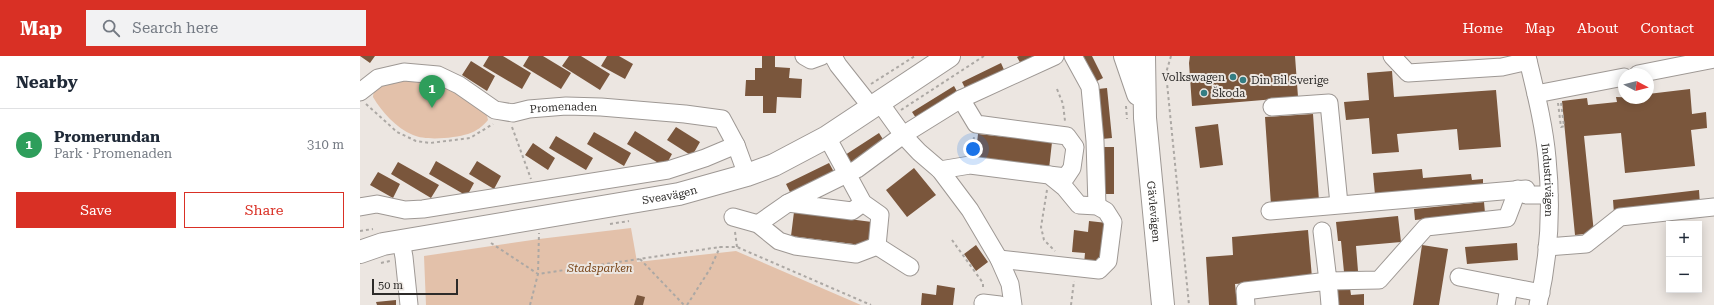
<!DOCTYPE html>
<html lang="en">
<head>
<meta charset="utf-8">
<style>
  :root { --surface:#fff; --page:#f2f2f3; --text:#1f2937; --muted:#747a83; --line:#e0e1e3; --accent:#d93025 }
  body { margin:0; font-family:"Roboto Serif",serif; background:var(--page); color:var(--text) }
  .controls { position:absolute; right:12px; bottom:12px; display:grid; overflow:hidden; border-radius:0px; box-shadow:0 2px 10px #0003 }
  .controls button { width:36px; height:36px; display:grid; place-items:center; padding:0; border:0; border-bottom:1px solid var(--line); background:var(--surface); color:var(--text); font:20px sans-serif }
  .compass { position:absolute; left:1258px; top:12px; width:36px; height:36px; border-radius:50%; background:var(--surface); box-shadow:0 2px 10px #0003; rotate:97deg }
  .scale { position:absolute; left:12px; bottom:10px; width:86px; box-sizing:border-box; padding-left:4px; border:2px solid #2d2b29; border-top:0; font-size:11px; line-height:14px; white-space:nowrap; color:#2d2b29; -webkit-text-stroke:3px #ece6e1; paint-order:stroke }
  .you { position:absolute; left:613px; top:93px; width:14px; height:14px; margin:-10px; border:3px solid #fff; border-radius:50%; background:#1a73e8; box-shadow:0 0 0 6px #1a73e833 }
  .badge { display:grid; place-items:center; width:26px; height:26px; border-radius:50%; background:var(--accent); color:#fff; font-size:13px; font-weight:700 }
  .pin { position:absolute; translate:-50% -33px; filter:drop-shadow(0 1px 2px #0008) }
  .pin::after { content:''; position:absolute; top:21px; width:14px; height:12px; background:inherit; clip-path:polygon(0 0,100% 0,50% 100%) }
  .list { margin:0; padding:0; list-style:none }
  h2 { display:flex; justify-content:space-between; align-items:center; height:52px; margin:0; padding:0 16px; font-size:17px }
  h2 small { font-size:13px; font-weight:400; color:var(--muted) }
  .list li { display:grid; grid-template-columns:26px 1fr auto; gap:12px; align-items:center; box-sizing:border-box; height:72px; padding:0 16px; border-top:1px solid var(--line) }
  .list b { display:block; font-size:15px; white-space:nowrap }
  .list p { margin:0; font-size:13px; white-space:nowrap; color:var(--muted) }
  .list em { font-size:13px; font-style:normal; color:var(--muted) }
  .actions { display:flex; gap:8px; padding:12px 16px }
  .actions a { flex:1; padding:9px 0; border:1px solid var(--accent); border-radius:0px; text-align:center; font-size:14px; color:var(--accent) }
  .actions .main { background:var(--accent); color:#fff }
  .icon { flex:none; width:22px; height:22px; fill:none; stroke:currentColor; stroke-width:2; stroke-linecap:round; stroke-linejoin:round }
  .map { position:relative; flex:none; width:1354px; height:249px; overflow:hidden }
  header { display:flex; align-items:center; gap:24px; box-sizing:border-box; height:56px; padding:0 20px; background:var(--accent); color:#fff }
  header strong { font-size:19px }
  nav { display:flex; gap:22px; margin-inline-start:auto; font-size:14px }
  .search { width:280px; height:36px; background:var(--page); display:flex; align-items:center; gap:10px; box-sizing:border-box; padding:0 14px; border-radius:0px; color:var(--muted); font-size:15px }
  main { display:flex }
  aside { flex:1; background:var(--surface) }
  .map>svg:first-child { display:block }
  .green { fill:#e3c1aa }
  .building { fill:#7a563c }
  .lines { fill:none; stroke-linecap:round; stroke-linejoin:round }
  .minor-casing { stroke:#9e9894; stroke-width:19 }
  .major-casing { stroke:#9e9894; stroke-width:24 }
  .path { stroke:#aca8a4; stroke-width:2; stroke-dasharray:3 3; stroke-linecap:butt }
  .minor { stroke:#fff; stroke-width:17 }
  .major { stroke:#fff; stroke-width:22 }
  .poi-dot { fill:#347d83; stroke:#ece6e1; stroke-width:1.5 }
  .labels { text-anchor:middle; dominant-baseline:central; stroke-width:4; stroke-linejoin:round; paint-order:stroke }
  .poi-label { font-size:11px; fill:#2d2b29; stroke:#ece6e1; text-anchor:start }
  .street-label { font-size:11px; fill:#2d2b29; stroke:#ece6e1 }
  .park-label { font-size:11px; font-style:italic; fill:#794518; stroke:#ece6e1 }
</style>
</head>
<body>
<header>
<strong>Map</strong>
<div class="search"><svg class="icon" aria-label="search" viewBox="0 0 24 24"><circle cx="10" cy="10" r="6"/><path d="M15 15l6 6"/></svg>Search here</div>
<nav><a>Home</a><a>Map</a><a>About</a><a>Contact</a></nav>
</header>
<main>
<aside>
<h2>Nearby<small></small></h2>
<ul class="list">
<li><span class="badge" style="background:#2e9e5b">1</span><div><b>Promerundan</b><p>Park · Promenaden</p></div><em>310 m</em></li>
</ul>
<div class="actions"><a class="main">Save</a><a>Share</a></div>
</aside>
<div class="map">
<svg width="1354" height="249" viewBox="0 0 1354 249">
  <rect width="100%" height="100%" fill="#ece6e1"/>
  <path class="green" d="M35,23l44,2 47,31 2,8c-5,6 -11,11 -20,14 -13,4 -42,7 -55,1 -17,-7 -31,-23 -40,-38 1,-12 13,-14 22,-18z
    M271,172l6,34 99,-11 125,54h-435l-2,-49 115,-17z"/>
  <path class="building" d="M0,0h15l-5,7z
    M129,0h14l28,17 -9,16 -39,-23z
    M169,0h14l28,17 -10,16 -38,-23z
    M209,0h12l29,18 -10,16 -38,-24z
    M247,0h12l14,8 -8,15 -24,-13z
    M402,0h13v11l15,1 -1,10 13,1 -1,19 -24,-1 -1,16h-13v-17h-18l1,-16h9v-12h7z
    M659,0h22l-19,10 -5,-9z
    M722,0h10l11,22 -8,4z
    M830,0h105l3,41 -106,9 -3,-43z
    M111,5l24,15 -8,15 -25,-16z
    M641,7l4,9 -39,18 -4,-8z
    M1032,15l2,26 102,-7 5,57 -42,3 -2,-21 -60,5 2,18 -27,2 -3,-36 -23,2 -2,-18 25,-2 -2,-27z
    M594,30l5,9 -41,26 -6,-9z
    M747,32l5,50 -10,1 -4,-50z
    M1330,33l2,25 14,-2 1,16 -16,2 4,36 -70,7 -4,-40 -37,3 10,97 -19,2 -13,-134 25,-3 1,7 29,-3 -1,-5 32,1v-4z
    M953,58l6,87 -48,4 -6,-88z
    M858,68l5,41 -23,3 -5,-41z
    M316,71l24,15 -8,14 -25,-16z
    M275,75l37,23 -7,13 -38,-23z
    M234,76l37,21 -7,13 -37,-22z
    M519,77l7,11 -34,22 -7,-11z
    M618,78l74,8 -3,27 -74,-8z
    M196,80l37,22 -7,12 -37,-22z
    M173,87l22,15 -7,12 -23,-15z
    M744,91h10v47h-10z
    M76,105l38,22 -7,13 -38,-22z
    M117,105l24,15 -7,13 -25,-15z
    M38,106l41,23 -8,13 -40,-24z
    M469,107l5,9 -43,22 -5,-10z
    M554,112l22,27 -29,22 -21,-27z
    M1062,113l1,9 48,-4 1,6 11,-1v6l-108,10 -2,-22z
    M18,116l22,12 -7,14 -23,-13z
    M1339,134l1,15 -86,9 -1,-14z
    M1124,146l1,11 -70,7 -1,-11z
    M434,156l78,10 -3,24 -78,-10z
    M1038,160l3,26 -45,4 2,25 -14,1 -3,-31h-3l-2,-19z
    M729,165l18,2 -5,43 -18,-2 1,-11 -13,-1 2,-22 14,2z
    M948,174l4,48 -77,6 2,21h-28l-3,-48 27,-2 -1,-18z
    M1157,187l1,17 -51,4 -2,-17z
    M616,189l12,17 -12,9 -12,-17z
    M1062,189l26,4 -9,56h-26z
    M577,229l18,3 -2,17h-32l1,-12 14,2z
    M990,232l1,7 13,-1v11h-28l-2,-15z
    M277,239l8,2 -2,8h-9z
    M36,244v5h-19l-1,-3z"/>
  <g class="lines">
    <g class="minor-casing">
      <g id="minor">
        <path d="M444,0l7,4 11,-4"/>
        <path d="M473,0l5,9 34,43"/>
        <path d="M713,0l17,31 5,54 2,65"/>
        <path d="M1032,0l16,17 94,-6 26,-6"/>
        <path id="s1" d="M1167,0c8,34 17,68 20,102 5,49 2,100 -9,147"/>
        <path d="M1278,18l76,-15"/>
        <path id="s2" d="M0,36l18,-14 26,-6 34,3 21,10 36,25 18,3 16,-4 37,-3 35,1 84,7 37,5 14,26 11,30"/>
        <path d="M1176,38l88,-17"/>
        <path d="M601,43l15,25 91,12 8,11 -3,21 -6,9 -17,-2"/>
        <path d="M520,47l23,32 16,17 21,18 30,40 29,49 11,25 3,21"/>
        <path d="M912,51l57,-4 10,101"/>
        <path d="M467,81l36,66 17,12 -3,31 33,21"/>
        <path d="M580,114l30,-5 79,10 16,13 14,17 18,1 9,5 7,11 -5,39 -9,9 -100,-11"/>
        <path d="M503,147l-11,8 -64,-8 69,-34 46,-34 58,-36 94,-43"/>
        <path d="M0,151l17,-3 28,6 18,-1 245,-39 37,-12 31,-13"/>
        <path d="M910,155l256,-22v6h23"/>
        <path d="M373,161l25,7 21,17 16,5 61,8 21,-8"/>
        <path d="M398,168l30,-21"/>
        <path d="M962,175l6,50 51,-1 47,-53 81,-9 11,-29"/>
        <path d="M41,185l3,16 5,48"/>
        <path d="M1187,191l39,-3 34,-27 94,-10"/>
        <path d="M1099,221l82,16"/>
        <path d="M623,247l17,2"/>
        <path d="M886,249l-1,-14 83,-10 2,24"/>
        <path d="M1146,249l3,-18"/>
      </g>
    </g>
    <g class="major-casing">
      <g id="major">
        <path d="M765,0l13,38"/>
        <path id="s3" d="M784,0l1,62 18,187"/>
        <path id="s4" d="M0,196l23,-8 18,-3 278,-47 68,-19 27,-10 53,-28 122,-81"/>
      </g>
    </g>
    <path class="path" d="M811,0l-5,17 23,232
      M511,28l44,-28
      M697,33l6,15 2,17
      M1198,47l3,24 4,-1
      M1201,47l3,23
      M6,48l31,28 19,9 14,2 40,-5 23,-14
      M766,50l1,13
      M541,54l83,-54
      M152,71l19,52
      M612,96l2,-15
      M687,134l-6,37 3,13 11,11
      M250,168l19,-3
      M0,175l13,-2
      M375,176l2,15
      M592,184l31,43v6
      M131,187l47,31 182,-27h17l134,58
      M280,203l44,46
      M21,207l9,-2
      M170,249l8,-31 1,-41
      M327,249l23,-36 10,-22
      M711,249l3,-24"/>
    <use href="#minor" class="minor"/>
    <use href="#major" class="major"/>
  </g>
  <g class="poi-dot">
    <circle cx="873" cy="21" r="4"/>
    <circle cx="883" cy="24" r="4"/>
    <circle cx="844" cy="37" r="4"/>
  </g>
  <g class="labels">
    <g class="poi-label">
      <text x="865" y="21" text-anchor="end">Volkswagen</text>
      <text x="891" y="24">Din Bil Sverige</text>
      <text x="852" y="37">Škoda</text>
    </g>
    <g class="street-label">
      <text stroke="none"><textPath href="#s2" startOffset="220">Promenaden</textPath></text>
      <text stroke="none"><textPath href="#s1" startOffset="126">Industrivägen</textPath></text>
      <text stroke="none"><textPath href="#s4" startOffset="315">Sveavägen</textPath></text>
      <text stroke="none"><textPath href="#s3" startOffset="156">Gävlevägen</textPath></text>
    </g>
    <g class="park-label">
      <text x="240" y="212">Stadsparken</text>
    </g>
  </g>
</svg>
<div class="controls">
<button>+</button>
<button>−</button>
</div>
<svg class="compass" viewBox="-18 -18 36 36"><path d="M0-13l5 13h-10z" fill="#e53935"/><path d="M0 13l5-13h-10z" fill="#747a83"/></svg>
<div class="scale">50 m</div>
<div class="you"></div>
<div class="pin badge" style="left:72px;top:52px;background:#2e9e5b">1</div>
</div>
</main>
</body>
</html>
